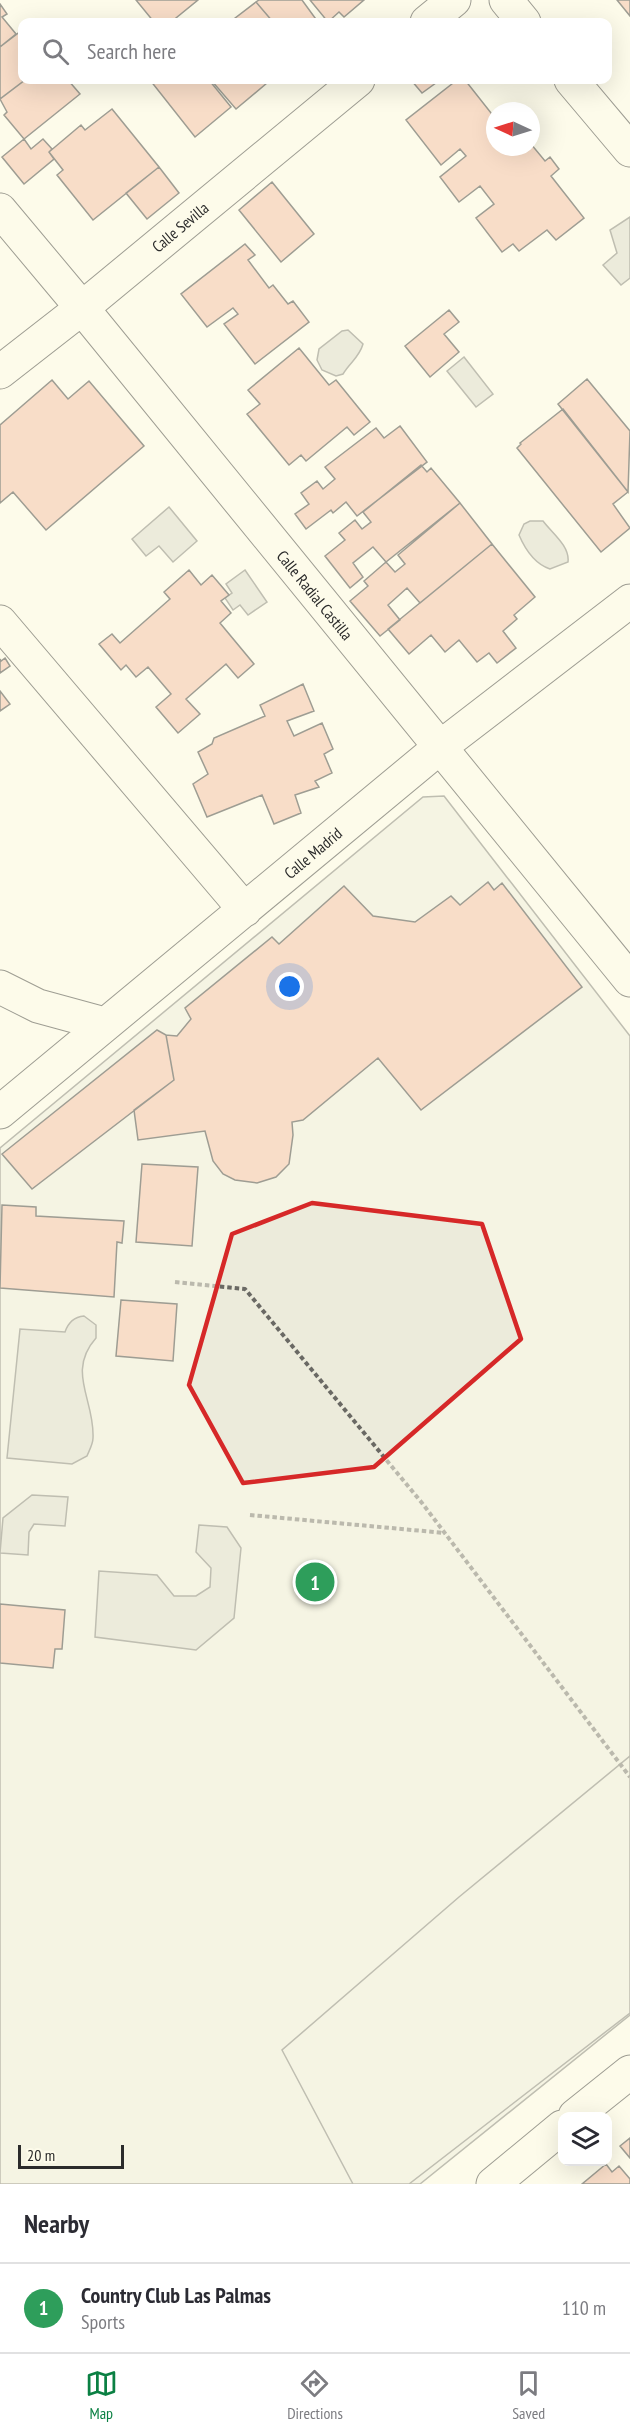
<!DOCTYPE html>
<html lang="en">
<head>
<meta charset="utf-8">
<style>
  :root { --surface:#fff; --page:#f7f7f7; --text:#2b2b33; --muted:#7c7c81; --line:#e1e1e2; --accent:#0b8043 }
  body { margin:0; font-family:"PT Sans Narrow",sans-serif; background:var(--page); color:var(--text) }
  .controls { position:absolute; right:18px; bottom:18px; display:grid; overflow:hidden; border-radius:12px; box-shadow:0 6px 24px #0002 }
  .controls button { width:54px; height:54px; display:grid; place-items:center; padding:0; border:0; border-bottom:2px solid var(--line); background:var(--surface); color:var(--text); font:30px sans-serif }
  .compass { position:absolute; left:486px; top:102px; width:54px; height:54px; border-radius:50%; background:var(--surface); box-shadow:0 6px 24px #0002; rotate:274deg }
  .scale { position:absolute; left:18px; bottom:15px; width:106px; box-sizing:border-box; padding-left:6px; border:3px solid #2b2b2b; border-top:0; font-size:16px; line-height:21px; white-space:nowrap; color:#2b2b2b; -webkit-text-stroke:4px #fdfbea; paint-order:stroke }
  .you { position:absolute; left:290px; top:987px; width:21px; height:21px; margin:-15px; border:4px solid #fff; border-radius:50%; background:#1a73e8; box-shadow:0 0 0 9px #1a73e833 }
  .badge { display:grid; place-items:center; width:39px; height:39px; border-radius:50%; background:var(--accent); color:#fff; font-size:20px; font-weight:700 }
  .pin { position:absolute; translate:-50% -50%; border:3px solid #fff; box-shadow:0 2px 6px #0006 }
  .list { margin:0; padding:0; list-style:none }
  h2 { display:flex; justify-content:space-between; align-items:center; height:78px; margin:0; padding:0 24px; font-size:26px }
  h2 small { font-size:20px; font-weight:400; color:var(--muted) }
  .list li { display:grid; grid-template-columns:39px 1fr auto; gap:18px; align-items:center; box-sizing:border-box; height:90px; padding:0 24px; border-top:2px solid var(--line) }
  .list b { display:block; font-size:22px; white-space:nowrap }
  .list p { margin:0; font-size:20px; white-space:nowrap; color:var(--muted) }
  .list em { font-size:20px; font-style:normal; color:var(--muted) }
  .icon { flex:none; width:33px; height:33px; fill:none; stroke:currentColor; stroke-width:2; stroke-linecap:round; stroke-linejoin:round }
  .map { position:relative; flex:none; width:630px; height:2184px; overflow:hidden }
  .search { position:absolute; background:var(--surface); box-shadow:0 6px 24px #0002; left:18px; right:18px; top:18px; height:66px; display:flex; align-items:center; gap:15px; box-sizing:border-box; padding:0 21px; border-radius:12px; color:var(--muted); font-size:22px }
  .sheet { height:168px; background:var(--surface) }
  nav { display:flex; justify-content:space-around; align-items:center; box-sizing:border-box; height:84px; border-top:2px solid var(--line); background:var(--surface); font-size:16px; color:var(--muted) }
  nav a { display:grid; justify-items:center; gap:3px }
  nav .on { color:var(--accent) }
  .map>svg:first-child { display:block }
  .park { fill:#ecebdb; stroke:#74746e; stroke-width:1.5 }
  .parking { fill:#eceadb; stroke:#74746e; stroke-width:1.5 }
  .water { fill:#d8d7c9; stroke:#74746e; stroke-width:1.5 }
  .building { fill:#f2b8a0; stroke:#2b2b2b; stroke-width:1.5 }
  .lines { fill:none; stroke-linecap:round; stroke-linejoin:round }
  .minor-casing { stroke:#2b2b2b; stroke-width:35 }
  .path { stroke:#6a6964; stroke-width:4; stroke-dasharray:4.5 3; stroke-linecap:butt }
  .minor { stroke:#fdfbea; stroke-width:33 }
  .marked { fill:none; stroke:#d62828; stroke-width:4.5; stroke-linejoin:round }
  .labels { text-anchor:middle; dominant-baseline:central; stroke-width:4.5; stroke-linejoin:round; paint-order:stroke }
  .street-label { font-size:16px; fill:#2b2b2b; stroke:#fdfbea }
</style>
</head>
<body>
<div class="map">
<svg width="630" height="2184" viewBox="0 0 630 2184">
  <rect width="100%" height="100%" fill="#fdfbea"/>
  <path class="park" d="M444,796l186,240v979l-210,169h-420v-1036l423,-351z"/>
  <path class="parking" d="M630,1756v257l-221,171h-56l-71,-134 177,-153z"/>
  <path class="water" d="M630,217v61l-9,7 -18,-20 14,-12 -7,-23z
    M348,330l15,14c-4,14 -13,18 -20,30l-7,2 -14,-6 -5,-10 2,-11 23,-18z
    M464,357l29,37 -17,13 -29,-36z
    M169,507l28,34 -24,21 -14,-16 -13,10 -14,-17z
    M530,521h13c9,12 27,25 25,41l-18,7c-15,-5 -25,-20 -31,-34l5,-11z
    M245,570l22,32 -19,13 -8,-10 -7,5 -8,-12 7,-5 -6,-9z
    M84,1316l12,9v13c-30,34 -1,62 -3,100 0,6 -4,13 -6,18l-15,8 -65,-6 13,-129 45,3c3,-9 9,-15 19,-16z
    M32,1495l36,2 -3,29 -31,-2 -5,8 -1,23 -28,-2 3,-35z
    M199,1525l28,2 14,21 -7,70 -38,32 -101,-13 4,-66 58,4 17,21h22l14,-9 1,-19 -15,-16z"/>
  <path class="building" d="M136,0h62l-27,22h-17z
    M259,0h43l16,22h-45l-17,-20z
    M310,0h54l-20,17 -5,-5 -11,10z
    M617,0h13v16z
    M256,2l17,20h-43z
    M0,4l7,10 -5,3 14,17 -16,13z
    M21,31l1,2v47h3l-25,19v-52z
    M25,80h43l12,14 -56,45 -20,-24 3,-3 -7,-13z
    M150,80h59l22,27 -36,30z
    M211,80h53l3,3 -31,26z
    M411,80h29l-18,13z
    M457,80h8l30,38v29h36v-3l14,17 5,-4 9,12 -8,7 33,42 -28,22 -9,-10 -28,21 -6,-7 -11,8 -26,-34 18,-14 -14,-18 -21,16 -19,-25 26,-21 -6,-7 -19,16 -35,-45z
    M112,109l47,58 -66,53 -36,-45 6,-5 -14,-18 32,-27 4,5z
    M24,139l7,10 12,-10 9,10 -3,3 5,7 -30,25 -22,-27z
    M159,167l20,26 -32,26 -21,-26z
    M272,182l42,52 -33,28 -42,-52z
    M245,244l10,11 -7,5 21,28 4,-3 15,19 5,-3 16,21 -54,42 -31,-40 14,-10 -5,-6 -26,19 -26,-33z
    M449,310l10,12 -15,12 15,18 -29,25 -25,-31z
    M299,348l30,37 7,-5 34,42 -16,13 -7,-8 -41,34 -5,-6 -12,10 -42,-51 13,-10 -12,-14z
    M587,379l43,52 -2,61 -70,-88z
    M52,380l16,19 21,-18 55,65 -98,84 -33,-38 -13,11v-78z
    M563,409l65,83 -15,12 17,24 -29,24 -84,-104 4,-4 -1,-1z
    M400,426l27,36 -70,54 -11,-14 -13,11 -2,-3 -25,19 -11,-15 14,-10 -8,-11 16,-12 6,8 12,-10 -10,-12 51,-39 8,10z
    M421,465l6,7 4,-4 29,35 -74,59 -13,-15 -20,16 10,14 -13,11 -25,-32 20,-16 -6,-7 16,-13 7,9 9,-7 -8,-10z
    M460,503l32,41 -72,59 -13,-15 -19,17 12,15 -20,16 -30,-35 18,-15 -4,-5 22,-19 9,10 10,-8 -7,-9z
    M492,544l43,53 -21,18 3,4 -14,12 13,17 -19,15 -8,-10 -12,9 -18,-22 -14,12 -14,-17 -22,19 -21,-25z
    M189,570l12,15 11,-10 17,20 -8,6 10,12 -11,10 34,41 -16,14 -12,-14 -40,35 14,15 -22,19 -22,-26 15,-13 -23,-27 -12,10 -10,-12 -5,5 -22,-26 13,-10 8,9 50,-44 -6,-7z
    M5,658l5,8 -10,7v-14l1,2z
    M303,684l11,27 -27,10 7,15 28,-13 11,26 -9,5 8,19 -17,8 4,6 -24,8 6,18 -27,11 -12,-29 -55,22 -14,-33 15,-10 -10,-22 14,-8 2,-6 51,-22 -5,-11z
    M0,691l10,13 -10,7z
    M488,882l6,8 8,-7 80,104 -161,123 -43,-52 -75,62 -11,2 1,13 -4,29 -13,13 -19,6 -22,-3 -12,-6 -10,-13 -8,-30 -67,9 -4,-30 40,-30 -8,-45 11,1 14,-17 -6,-11 87,-71 7,7 65,-58 29,30 42,6 36,-26 9,9z
    M157,1030l9,5 8,45 -142,109 -30,-35z
    M142,1164l56,3 -6,79 -56,-4z
    M2,1205l34,2v9l88,5 -2,22 -5,-1 -3,55 -114,-9z
    M121,1300l56,4 -4,57 -57,-5z
    M0,1604l65,6 -3,39h-7l-2,19 -53,-5z
    M630,2138v20l-10,-12z
    M606,2164l6,8 7,-6 11,13v5h-48z"/>
  <g class="lines">
    <g class="minor-casing">
      <path id="minor" d="M506,0l18,22
        M427,22l27,-22
        M571,80l59,70
        M0,210l82,98 548,672
        M0,372l82,-64 276,-228
        M0,622l245,288
        M0,987l38,19 66,18
        M0,1112l439,-364 191,-147
        M575,2116l55,-44
        M493,2184l69,-57"/>
    </g>
    <path class="path" d="M175,1282l70,7 177,214 208,274
      M250,1515l195,18"/>
    <use href="#minor" class="minor"/>
  </g>
  <path d="M0 0H630V2184H0ZM312,1203l170,21 39,115 -147,128 -131,16 -54,-98 43,-151z" fill="#fdfbea" fill-opacity=".55" fill-rule="evenodd"/>
  <path class="marked" d="M312,1203l170,21 39,115 -147,128 -131,16 -54,-98 43,-151z"/>
  <g class="labels">
    <g class="street-label">
      <text transform="translate(180 227) rotate(-40)">Calle Sevilla</text>
      <text transform="translate(315 595) rotate(51)">Calle Radial Castilla</text>
      <text transform="translate(313 853) rotate(-40)">Calle Madrid</text>
    </g>
  </g>
</svg>
<div class="controls">
<button><svg class="icon" aria-label="layers" viewBox="0 0 24 24"><path d="M12 4l9 5-9 5-9-5zM3 14l9 5 9-5"/></svg></button>
</div>
<svg class="compass" viewBox="-18 -18 36 36"><path d="M0-13l5 13h-10z" fill="#e53935"/><path d="M0 13l5-13h-10z" fill="#7c7c81"/></svg>
<div class="scale">20 m</div>
<div class="you"></div>
<div class="pin badge" style="left:315px;top:1582px;background:#2e9e5b">1</div>
<div class="search"><svg class="icon" aria-label="search" viewBox="0 0 24 24"><circle cx="10" cy="10" r="6"/><path d="M15 15l6 6"/></svg>Search here</div>
</div>
<section class="sheet">
<h2>Nearby<small></small></h2>
<ul class="list">
<li><span class="badge" style="background:#2e9e5b">1</span><div><b>Country Club Las Palmas</b><p>Sports</p></div><em>110 m</em></li>
</ul>
</section>
<nav>
<a class="on"><svg class="icon" aria-label="map" viewBox="0 0 24 24"><path d="M3 6l6-2 6 2 6-2v14l-6 2-6-2-6 2zM9 4v14M15 6v14"/></svg>Map</a>
<a><svg class="icon" aria-label="directions" viewBox="0 0 24 24"><path d="M12 3l9 9-9 9-9-9zM9 14v-3h6M13 9l2 2-2 2"/></svg>Directions</a>
<a><svg class="icon" aria-label="saved" viewBox="0 0 24 24"><path d="M7 4h10v16l-5-4-5 4z"/></svg>Saved</a>
</nav>
</body>
</html>
